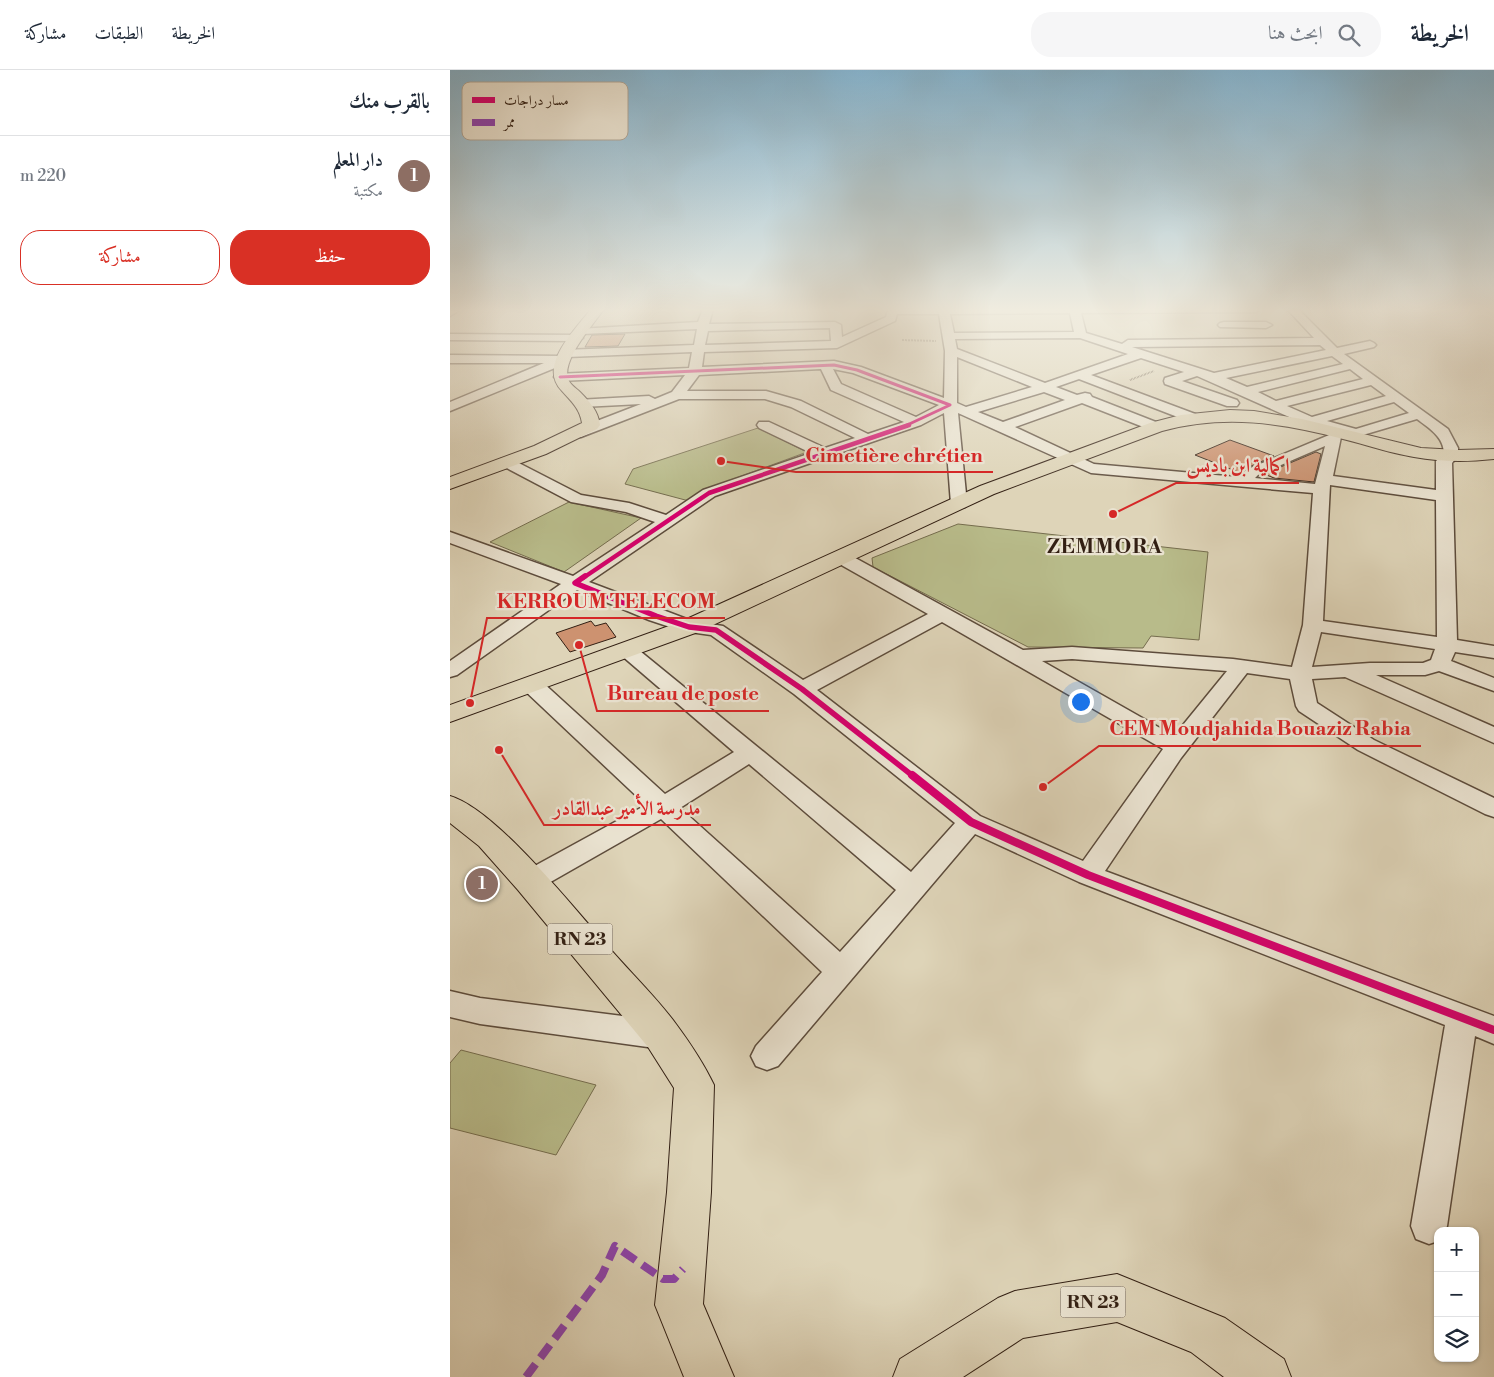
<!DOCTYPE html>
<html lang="ar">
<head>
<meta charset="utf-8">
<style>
  :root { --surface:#fff; --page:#f6f6f7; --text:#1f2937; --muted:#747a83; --line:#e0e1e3; --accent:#d93025 }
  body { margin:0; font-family:"Libre Bodoni",Amiri,serif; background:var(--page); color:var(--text); direction:rtl }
  .controls { position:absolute; right:15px; bottom:15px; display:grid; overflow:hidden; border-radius:10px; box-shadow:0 1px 4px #0004 }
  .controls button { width:45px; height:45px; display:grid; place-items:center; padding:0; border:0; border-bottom:1px solid var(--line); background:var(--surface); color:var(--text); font:25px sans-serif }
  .you { position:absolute; left:630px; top:631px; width:18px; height:18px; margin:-12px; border:4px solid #fff; border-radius:50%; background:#1a73e8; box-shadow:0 0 0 8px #1a73e833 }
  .badge { display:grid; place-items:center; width:32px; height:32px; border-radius:50%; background:var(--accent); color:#fff; font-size:16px; font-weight:700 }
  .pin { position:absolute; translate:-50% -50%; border:2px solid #fff; box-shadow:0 1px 5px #0006 }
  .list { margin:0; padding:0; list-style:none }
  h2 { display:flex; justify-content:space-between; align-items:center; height:65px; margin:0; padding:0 20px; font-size:21px }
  h2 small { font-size:16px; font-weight:400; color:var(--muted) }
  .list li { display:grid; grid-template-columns:32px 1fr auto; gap:15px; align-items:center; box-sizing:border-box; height:80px; padding:0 20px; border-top:1px solid var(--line) }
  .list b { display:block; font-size:19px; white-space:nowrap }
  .list p { margin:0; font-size:16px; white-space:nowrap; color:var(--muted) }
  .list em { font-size:16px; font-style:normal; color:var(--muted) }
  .actions { display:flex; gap:10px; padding:15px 20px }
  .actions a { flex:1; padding:11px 0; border:1px solid var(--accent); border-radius:20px; text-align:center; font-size:18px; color:var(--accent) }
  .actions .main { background:var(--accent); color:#fff }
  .icon { flex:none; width:28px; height:28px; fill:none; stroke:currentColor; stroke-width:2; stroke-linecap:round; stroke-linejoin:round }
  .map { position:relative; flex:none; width:1044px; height:1307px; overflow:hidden; direction:ltr }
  header { display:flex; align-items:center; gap:30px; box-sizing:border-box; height:70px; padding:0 25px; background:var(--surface); border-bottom:1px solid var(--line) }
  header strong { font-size:24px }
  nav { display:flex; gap:28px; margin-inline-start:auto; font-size:18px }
  .search { width:350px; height:45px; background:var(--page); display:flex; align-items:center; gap:12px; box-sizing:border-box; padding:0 18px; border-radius:20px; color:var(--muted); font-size:19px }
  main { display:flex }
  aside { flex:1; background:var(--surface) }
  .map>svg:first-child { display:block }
  .green { fill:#b8bb8a; stroke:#756d4e }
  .building { fill:#cd9270; stroke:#321f13 }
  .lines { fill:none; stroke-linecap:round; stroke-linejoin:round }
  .minor-casing { stroke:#5d4c3c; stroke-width:3 }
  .major-casing { stroke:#321f13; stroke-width:2 }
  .path { stroke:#321f13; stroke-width:2; stroke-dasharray:0.5 1; stroke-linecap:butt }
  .minor { fill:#eae3d1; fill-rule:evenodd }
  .major { fill:#ded4b8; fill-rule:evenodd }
  .quiet { stroke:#8e44ad; stroke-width:8; stroke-dasharray:16 8; stroke-linecap:butt }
  .cycleway-far3-casing { stroke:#eae3d1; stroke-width:5 }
  .cycleway-far2-casing { stroke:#eae3d1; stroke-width:7 }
  .cycleway-far1-casing { stroke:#eae3d1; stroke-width:9 }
  .cycleway-casing { stroke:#eae3d1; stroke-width:11 }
  .cycleway-far3 { stroke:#d6006c; stroke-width:3 }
  .cycleway-far2 { stroke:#d6006c; stroke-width:4.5 }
  .cycleway-far1 { stroke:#d6006c; stroke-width:5.5 }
  .cycleway { stroke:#d6006c; stroke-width:8 }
  .labels { text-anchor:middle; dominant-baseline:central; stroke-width:4.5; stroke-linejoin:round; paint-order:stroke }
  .shield { fill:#eae3d1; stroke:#695a4c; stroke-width:1 }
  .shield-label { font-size:18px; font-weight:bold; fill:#321f13 }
  .far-district-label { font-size:20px; font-weight:bold; letter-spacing:1px; fill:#321f13; stroke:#eae3d1 }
  .key { fill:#eae3d1; stroke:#b3a898; stroke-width:1 }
  .key-label { font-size:14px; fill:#321f13 }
  .leader { fill:none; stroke:#d62828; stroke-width:2 }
  .callout-dot { fill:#d62828; stroke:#eae3d1; stroke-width:2 }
  .callout-label { font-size:20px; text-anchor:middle; font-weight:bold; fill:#d62828; stroke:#eae3d1; stroke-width:4.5; stroke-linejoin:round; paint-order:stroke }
</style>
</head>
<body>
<header>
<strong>الخريطة</strong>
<div class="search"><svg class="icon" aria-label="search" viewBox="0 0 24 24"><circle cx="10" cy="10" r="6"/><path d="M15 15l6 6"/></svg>ابحث هنا</div>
<nav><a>الخريطة</a><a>الطبقات</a><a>مشاركة</a></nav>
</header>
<main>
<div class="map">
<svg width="1044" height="1307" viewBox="0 0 1044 1307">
  <rect width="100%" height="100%" fill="#ded4b8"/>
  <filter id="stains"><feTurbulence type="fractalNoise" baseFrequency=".004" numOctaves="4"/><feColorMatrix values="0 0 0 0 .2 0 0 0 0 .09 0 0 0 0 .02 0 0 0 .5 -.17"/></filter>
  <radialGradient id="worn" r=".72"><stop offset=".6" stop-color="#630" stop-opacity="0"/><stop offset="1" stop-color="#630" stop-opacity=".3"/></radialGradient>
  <path class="green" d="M308,358l49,24 -106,39 -12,10 -64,-17 8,-15z
    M119,432l72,16 -77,54 -74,-30z
    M508,454l250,28 -9,88 -48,-4 -8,12 -115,-1 -155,-80 -1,-9z
    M11,980l135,35 -40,70 -106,-27v-65z"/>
  <path class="building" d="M175,264l-7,12 -33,1 7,-12z
    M780,370l44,16 -36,16 -43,-17z
    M866,382l5,2 -7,28 -40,-4 -10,-4z
    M141,551l4,5 11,-3 10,14 -46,15 -14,-19z"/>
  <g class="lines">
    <g class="minor-casing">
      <path id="minor" d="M0,239h11l-11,7z
        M253,239h10l-4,15 126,-2 6,3 1,12 44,-20 2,-8h373l-5,3 -175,1 5,20 36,11 6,-4 186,-2 -27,-29h11l39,39 33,-7 4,2 2,2 -2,2 -30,7 104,75 10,19v8l-6,7 5,177 37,6v12l-39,-6 -4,9 43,17v13l-55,-20 -14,4h-49l118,52v16l-149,-66 -33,2 5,24 57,37 120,58v19l-9,-3 -127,-64 -59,-39 -3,-5 -6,-27 -43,-6 -66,85 -76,113 389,145v28l-19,-8 -28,190 -2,5h-7v10l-9,3 -13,-5 -5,-13 34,-201 -366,-143 -104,-48 -197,232 -11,4 -11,-4 -5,-10 5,-10 66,-74 -161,-153 -121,69 -10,3 -10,-3 -3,-7 3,-7 126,-69 -122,-115 -3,-5 3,-5 8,-1 8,1 125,114 69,-42 -113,-97 -3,-4 3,-4 7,-2 7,2 276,225 44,-49 -161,-129 -83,-59 -29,-4 -33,-11 -72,-30 -120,85 -7,2v-16l111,-77 -111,-41v-11l123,44 82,-54 -29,-10 -55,-10 -70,-37 -3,-3 3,-3h10l70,36 48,8 37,12 37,-25 108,-37 -52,-25 -2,-3 2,-3h10l56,26 30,-10 -64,-31 -26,-8h-86l-98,38h-10l-2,-3 2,-3 70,-27 -59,3 -7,-4 2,-3 72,-4 6,3 17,-7 13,-17 -125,6 -6,-4 2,-3 133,-6 3,-16 -125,5 -6,-4 2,-3 131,-5 3,-16 -115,5 -4,-1 -2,-2 2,-2 120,-7zM620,243l4,19 -120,1 -4,-19zM447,244h42l6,37 -1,47 -83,-31 -27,-6 -132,6 2,-15 133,-4 58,-27zM380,258l1,13 -126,4 3,-14zM630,268l48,16 -83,29 -88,-34 -2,-10zM870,275l6,5 -112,23 -82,-26zM882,286l11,8 -96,23 -21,-9zM507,287l75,30 -66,20 -9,-4zM691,288l43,14 -19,6 -1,3 1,3 62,22h10l2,-3 -2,-3 -55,-19 15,-5 108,48 51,13 61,-18c13,10 27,18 27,35l-8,7v29l-103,-14 8,-39 -2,-3 -5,-1 -86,36 -11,8 -143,-13 -79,-37 67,-24 69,27h10l2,-3 -2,-3 -69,-27 -2,-3 -5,-1 -8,2 -21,-8 23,-8 109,42h10l2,-3 -2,-3 -107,-40zM371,299l10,21 73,32 -36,12 -67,-33 -35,-10h-79l12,-16zM383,299l20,4 86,32 -23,12 -75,-33zM900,299l13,10 -87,22 -18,-9zM921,315l15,11 -74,21 -25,-11zM594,322l21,8 -62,22 -25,-10zM944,332l15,11 -53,16 -29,-8zM494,343l7,91 2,3h12l2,-3 -9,-91 133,60 222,20 -10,132 -11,42 -59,-8 -161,-12 -49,3 -175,-96 -6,-1 -6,1 -3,4 3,4 92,52 -125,66 -80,-54 -31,-5 -103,-39 126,-86 206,-71zM875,376l-10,38 -60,-6 3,-3zM880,415l106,15 1,137 -114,-16zM492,552l221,127 -80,112 -103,-45 -163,-126zM871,562l114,17 -4,11 -8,3h-53l-58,4zM622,589l155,12 -53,65 -132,-75zM299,694l147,126 -56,62 -160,-144z
        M774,252h42l6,3 -6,3 -46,-1 -2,-2 2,-2z
        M0,264l127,1 6,3 -6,3 -127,-1z
        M0,285l113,1 6,4 -2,3 -117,48v-9l94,-39h-94z
        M0,921l30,7 182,23 11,4 5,10 -5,10 -11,4 -182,-25 -30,-7z"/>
    </g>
    <g class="major-casing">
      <path id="major" d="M141,239h13c-10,15 -45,53 -35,72 2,4 8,8 11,11 10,10 18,19 20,33l-3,4 -51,25 -96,35v-12l84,-31 48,-23c-2,-14 -11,-22 -20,-32 -25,-25 13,-61 29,-82z
        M780,340l24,1 48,8 119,29 37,2 36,-1v10c-27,3 -53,3 -80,-2 -24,-4 -47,-12 -71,-18 -62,-16 -117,-25 -181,-8l-168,63 -296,138 -248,90v-17l230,-83 300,-136 170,-63 31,-8z
        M0,726c47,14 126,115 161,154 21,24 46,48 65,74 14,19 28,40 38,61l-3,107 -8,112 31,73h-50l-29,-72 12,-113 7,-104 -26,-41 -130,-157 -39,-44 -29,-23z
        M667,1204l108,44 59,41 7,18h-67l-33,-25 -74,-30 -94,16 -60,39h-70l7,-18 98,-61 17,-7z"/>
    </g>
    <path class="path" d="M452,270l34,1
      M680,310l24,-9"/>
    <use href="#minor" class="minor"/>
    <use href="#major" class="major"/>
    <path class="quiet" d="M76,1307l76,-102 13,-29 48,33h11l9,-10"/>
    <g class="cycleway-far3-casing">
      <path id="cycleway-far3" d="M110,307l274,-12 23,5 93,35 -45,21"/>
    </g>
    <g class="cycleway-far2-casing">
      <path id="cycleway-far2" d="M133,508l126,-85 200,-68"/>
    </g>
    <g class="cycleway-far1-casing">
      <path id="cycleway-far1" d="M135,506l-10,7 81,33 33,11 27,3 86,59 111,87"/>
    </g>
    <g class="cycleway-casing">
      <path id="cycleway" d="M462,705l59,47 117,53 406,155"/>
    </g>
    <use href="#cycleway-far3" class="cycleway-far3"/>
    <use href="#cycleway-far2" class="cycleway-far2"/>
    <use href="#cycleway-far1" class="cycleway-far1"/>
    <use href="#cycleway" class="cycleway"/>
  </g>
  <linearGradient id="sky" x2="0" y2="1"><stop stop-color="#86b6d2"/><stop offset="0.57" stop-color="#f0ecdf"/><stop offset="1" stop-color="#f0ecdf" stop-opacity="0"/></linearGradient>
  <rect width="1044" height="422" fill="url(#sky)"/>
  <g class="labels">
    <g class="shield">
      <rect x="97.5" y="853.5" width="65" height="31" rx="4"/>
      <rect x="610.5" y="1216.5" width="65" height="31" rx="4"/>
    </g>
    <g class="shield-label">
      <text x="130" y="869">RN 23</text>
      <text x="643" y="1232">RN 23</text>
    </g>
    <g class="far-district-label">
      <text x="655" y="477">ZEMMORA</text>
    </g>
  </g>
  <rect x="12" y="12" width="166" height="58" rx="8" class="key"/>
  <rect x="22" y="27" width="23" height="6" fill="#d6006c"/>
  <rect x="22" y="49" width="23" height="7" fill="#8e44ad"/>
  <g class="key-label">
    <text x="54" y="35">مسار دراجات</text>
    <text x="54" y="57">ممر</text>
  </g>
  <path class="leader" d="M271 391L346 402H543M663 444L726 413H849M20 633L37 548H275M129 575L147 641H319M593 717L649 676H971M49 680L94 755H261"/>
  <g class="callout-dot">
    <circle cx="271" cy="391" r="5"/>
    <circle cx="663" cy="444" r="5"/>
    <circle cx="20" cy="633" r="5"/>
    <circle cx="129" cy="575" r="5"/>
    <circle cx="593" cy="717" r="5"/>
    <circle cx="49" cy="680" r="5"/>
  </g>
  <g class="callout-label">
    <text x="444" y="392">Cimetière chrétien</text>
    <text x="788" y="402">اكمالية ابن باديس</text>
    <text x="156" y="538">KERROUM TELECOM</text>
    <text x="233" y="630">Bureau de poste</text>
    <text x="810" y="665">CEM Moudjahida Bouaziz Rabia</text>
    <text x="177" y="745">مدرسة الأمير عبدالقادر</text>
  </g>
  <rect width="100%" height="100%" filter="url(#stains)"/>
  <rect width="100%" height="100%" fill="url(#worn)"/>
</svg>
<div class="controls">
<button>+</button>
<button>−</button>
<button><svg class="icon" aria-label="layers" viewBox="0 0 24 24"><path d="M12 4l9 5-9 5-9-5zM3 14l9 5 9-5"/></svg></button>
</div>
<div class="you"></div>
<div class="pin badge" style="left:32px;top:814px;background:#8d6e63">1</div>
</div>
<aside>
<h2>بالقرب منك<small></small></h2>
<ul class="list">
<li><span class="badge" style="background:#8d6e63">1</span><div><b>دار المعلم</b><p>مكتبة</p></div><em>220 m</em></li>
</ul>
<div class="actions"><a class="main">حفظ</a><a>مشاركة</a></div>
</aside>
</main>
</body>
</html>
